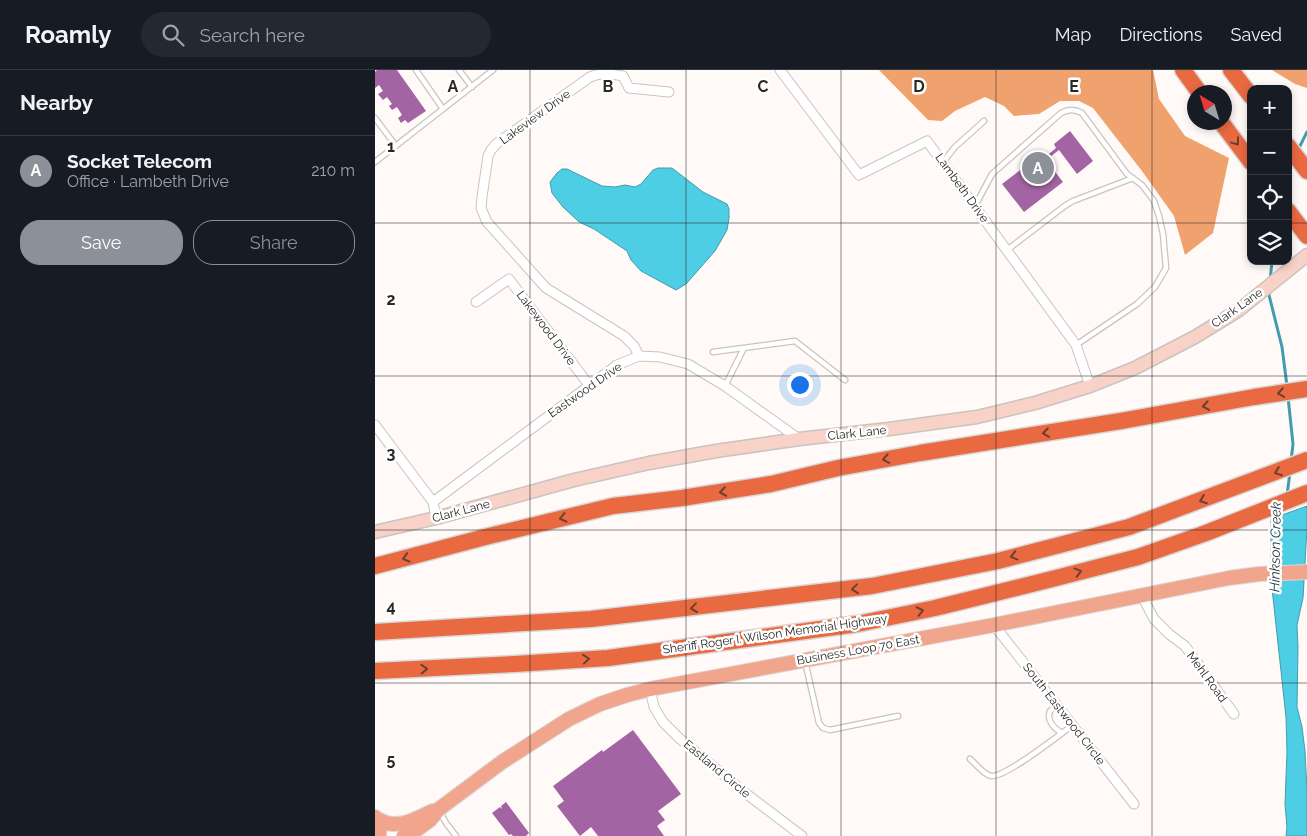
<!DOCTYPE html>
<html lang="en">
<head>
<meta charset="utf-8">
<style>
  :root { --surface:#171b24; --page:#242831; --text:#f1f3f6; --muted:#9ea1a6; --line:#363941; --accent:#8c9099 }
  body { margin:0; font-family:Raleway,sans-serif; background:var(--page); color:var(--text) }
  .controls { position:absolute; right:15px; top:15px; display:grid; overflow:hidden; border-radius:10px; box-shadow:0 2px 8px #0003 }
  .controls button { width:45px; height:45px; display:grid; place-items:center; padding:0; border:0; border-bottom:1px solid var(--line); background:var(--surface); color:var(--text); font:25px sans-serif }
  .compass { position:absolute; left:812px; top:15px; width:45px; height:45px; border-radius:50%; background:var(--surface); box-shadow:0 2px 8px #0003; rotate:322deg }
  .you { position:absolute; left:424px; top:314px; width:18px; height:18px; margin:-12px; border:4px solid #fff; border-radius:50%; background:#1a73e8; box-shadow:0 0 0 8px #1a73e833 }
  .badge { display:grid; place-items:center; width:32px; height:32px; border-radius:50%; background:var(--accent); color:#fff; font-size:16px; font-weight:700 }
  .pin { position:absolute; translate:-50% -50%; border:2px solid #fff; box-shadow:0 1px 5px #0006 }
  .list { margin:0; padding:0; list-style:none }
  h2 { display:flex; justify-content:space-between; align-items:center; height:65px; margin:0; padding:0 20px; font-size:21px }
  h2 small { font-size:16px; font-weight:400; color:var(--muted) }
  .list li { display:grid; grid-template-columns:32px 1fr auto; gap:15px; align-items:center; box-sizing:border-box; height:70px; padding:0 20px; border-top:1px solid var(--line) }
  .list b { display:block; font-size:19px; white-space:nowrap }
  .list p { margin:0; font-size:16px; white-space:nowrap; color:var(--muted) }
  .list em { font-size:16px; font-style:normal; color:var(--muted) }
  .actions { display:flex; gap:10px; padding:15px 20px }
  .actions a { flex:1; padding:11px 0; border:1px solid var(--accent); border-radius:20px; text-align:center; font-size:18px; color:var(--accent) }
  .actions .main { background:var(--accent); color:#fff }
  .icon { flex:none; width:28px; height:28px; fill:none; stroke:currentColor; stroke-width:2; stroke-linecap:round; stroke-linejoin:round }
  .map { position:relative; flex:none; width:932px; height:766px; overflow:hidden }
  header { display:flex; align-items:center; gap:30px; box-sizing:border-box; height:70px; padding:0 25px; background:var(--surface); border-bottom:1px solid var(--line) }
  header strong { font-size:24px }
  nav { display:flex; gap:28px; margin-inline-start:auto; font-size:18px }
  .search { width:350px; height:45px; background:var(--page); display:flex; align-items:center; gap:12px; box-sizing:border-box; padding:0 18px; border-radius:28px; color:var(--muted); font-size:19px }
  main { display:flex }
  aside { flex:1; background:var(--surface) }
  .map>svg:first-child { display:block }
  .forest { fill:#f0a26e }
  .water { fill:#4dcee5; stroke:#429cac }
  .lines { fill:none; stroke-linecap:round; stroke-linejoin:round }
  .stream { stroke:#429cac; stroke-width:3 }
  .building { fill:#a264a2 }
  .lane-casing { stroke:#c9c4c1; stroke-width:7 }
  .street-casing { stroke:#c9c4c1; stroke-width:11 }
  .secondary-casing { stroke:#c9c4c1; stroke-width:15 }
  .primary-casing { stroke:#d8d8d8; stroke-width:16 }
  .highway-casing { stroke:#d8d8d8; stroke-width:19 }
  .lane { stroke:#fff; stroke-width:4.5 }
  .street { stroke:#fff; stroke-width:9 }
  .secondary { stroke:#f8d2c6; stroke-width:12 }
  .primary { stroke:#f2a58d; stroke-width:14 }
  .highway { stroke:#e96941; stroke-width:16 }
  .oneway { stroke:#6c3f30 }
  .grid { fill:none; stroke:#292827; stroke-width:1; stroke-opacity:0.55 }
  .labels { text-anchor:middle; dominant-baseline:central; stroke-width:5; stroke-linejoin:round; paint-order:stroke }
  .street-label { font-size:12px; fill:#292827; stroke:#fff }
  .water-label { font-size:14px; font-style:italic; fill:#1f353a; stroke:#fff }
  .grid-label { font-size:16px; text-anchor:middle; font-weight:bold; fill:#292827; stroke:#fff; stroke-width:5; stroke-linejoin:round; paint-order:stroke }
</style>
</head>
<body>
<header>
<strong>Roamly</strong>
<div class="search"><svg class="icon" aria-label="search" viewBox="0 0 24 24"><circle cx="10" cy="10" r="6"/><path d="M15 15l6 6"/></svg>Search here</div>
<nav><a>Map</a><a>Directions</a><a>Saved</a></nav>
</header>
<main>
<aside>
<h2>Nearby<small></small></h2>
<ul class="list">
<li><span class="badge">A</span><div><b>Socket Telecom</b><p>Office · Lambeth Drive</p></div><em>210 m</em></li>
</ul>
<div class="actions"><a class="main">Save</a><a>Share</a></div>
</aside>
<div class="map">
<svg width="932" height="766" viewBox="0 0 932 766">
  <rect width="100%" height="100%" fill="#fffaf7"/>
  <path class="forest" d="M504,0h274l6,29 26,37 44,22 -16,75 -28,22 -11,-39 -32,-45 -49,-63 -14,-7h-19l-21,13 -25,2 -10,-10 -19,-9 -30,14 -13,10 -14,-1z
    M897,0h35v18l-12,-4z"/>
  <path class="water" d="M283,98h14l31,24 24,12 2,5v9l-2,12 -12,21 -29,33 -10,6 -35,-19 -10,-11 -4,-9 -33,-22 -15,-7 -16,-15 -11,-14 -2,-11 7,-9 5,-4h5l35,17 13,1 10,-2 10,2 6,-3 12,-14z
    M932,436v22l-4,70 -6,27 1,22 -1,60 5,20 3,24 2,40v45h-21l1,-9 -2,-23 2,-52 -1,-35 -15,-138v-60z"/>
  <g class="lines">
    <path class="stream" d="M923,80l9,-18
      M913,100l4,-8
      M895,211l2,-20
      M895,219l-1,6 13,52 5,39
      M913,327l5,47 -2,17
      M912,425l3,-23"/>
  </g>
  <path class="building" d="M2,0h20l29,41 -18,12 -3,-3 -4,3 -3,-5 4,-3 -5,-8 -5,3 -3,-4 3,-2 -5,-7 -4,3 -5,-6 5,-3 -4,-6 -4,3v-16z
    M695,61l23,30 -16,13 -18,-24 -13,10 17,22 -39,30 -22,-28 39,-30 3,4 12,-10 -2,-4z
    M258,660l48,64 -23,17 7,9 -8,6 7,10h-66l-7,-9 -11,9 -23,-30 7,-5 -11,-15 49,-36 1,2z
    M131,732l23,31 -3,3h-13l-2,-2 -2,1 -17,-22 8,-6 2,2 -1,-3z"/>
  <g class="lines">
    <g class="lane-casing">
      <path id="lane" d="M41,0l27,39
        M84,0l13,17
        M0,48l21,28
        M0,92l118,-92
        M568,92l12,-15 29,-26
        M600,136l17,-32 69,-61c8,-4 13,-4 21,0l45,61 15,11 12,16 5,15 4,18 3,34 -11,19 -18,17 -61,41
        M632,180l59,-45 7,-4 60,-23
        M338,282l82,-11 50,39
        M350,316l19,-38
        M430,591l14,62 4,5 7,2 68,-14
        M682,635c-2,2 -5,4 -7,6 -4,10 5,18 12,22
        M595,689c6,5 14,16 21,17 14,2 68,-41 82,-51
        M65,742l6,11 10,13"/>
    </g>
    <g class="street-casing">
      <path id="street" d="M405,0l79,105 68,-34 149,204 14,41
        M101,232l33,-23 80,106
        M264,286l-5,-10 -10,-10 -78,-48 -59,-66 -6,-14 1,-11 6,-41 3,-6 5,-6 94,-67c13,-5 20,-3 33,-1l6,12 40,4
        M0,355l58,77 3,16
        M58,432l184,-137 22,-9 21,1 28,7 37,22 74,53
        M767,526l12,23 15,15 16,12 49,68
        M619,555l140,179
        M275,619l4,18 9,15 16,16 65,54 58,44"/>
    </g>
    <g class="secondary-casing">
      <path id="secondary" d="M0,462l61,-14 138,-38 75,-17 67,-12 83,-12 90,-10 88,-12 58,-14 55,-17 45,-18 60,-31 44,-27 68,-55"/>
    </g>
    <g class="primary-casing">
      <path id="primary" d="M0,747c5,5 5,12 4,19
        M2,749c5,2 11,5 16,5 14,1 28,-8 40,-13
        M29,766l11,-5 15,-11 9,-11 63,-47 67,-43 31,-15 27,-9 23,-6 344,-64 235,-47 30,-4 48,-2"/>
    </g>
    <g class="highway-casing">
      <path id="highway" d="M808,0l16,22
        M856,0l20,26
        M846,52l30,40
        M913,76l19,25
        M913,141l19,25
        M0,496l114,-30 124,-30 69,-8 89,-14 67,-16 82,-15 201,-32 133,-24 53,-8
        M0,562l216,-13 281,-33 126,-25 131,-34 178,-67
        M0,601l140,-7 93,-6 249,-34 78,-16 117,-29 86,-22 68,-24 101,-40"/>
    </g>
    <use href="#lane" class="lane"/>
    <use href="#street" class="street"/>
    <use href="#secondary" class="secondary"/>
    <use href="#primary" class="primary"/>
    <use href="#highway" class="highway"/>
  </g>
  <defs><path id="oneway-chevron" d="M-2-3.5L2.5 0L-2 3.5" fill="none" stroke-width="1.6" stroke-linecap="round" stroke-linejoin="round" transform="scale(1.25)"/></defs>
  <g class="oneway">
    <use href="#oneway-chevron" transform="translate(861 72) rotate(53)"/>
    <use href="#oneway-chevron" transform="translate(906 323) rotate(172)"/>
    <use href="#oneway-chevron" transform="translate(831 336) rotate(170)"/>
    <use href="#oneway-chevron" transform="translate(671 363) rotate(171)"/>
    <use href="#oneway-chevron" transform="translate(511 389) rotate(170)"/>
    <use href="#oneway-chevron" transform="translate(903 402) rotate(159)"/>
    <use href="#oneway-chevron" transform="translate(348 422) rotate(171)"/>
    <use href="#oneway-chevron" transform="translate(828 430) rotate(160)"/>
    <use href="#oneway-chevron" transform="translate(188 448) rotate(166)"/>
    <use href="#oneway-chevron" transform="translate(639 486) rotate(165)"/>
    <use href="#oneway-chevron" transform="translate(31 488) rotate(165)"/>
    <use href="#oneway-chevron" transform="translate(703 502) rotate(-15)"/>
    <use href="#oneway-chevron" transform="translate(480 519) rotate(173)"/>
    <use href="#oneway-chevron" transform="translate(319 538) rotate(173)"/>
    <use href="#oneway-chevron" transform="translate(545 541) rotate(-12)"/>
    <use href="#oneway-chevron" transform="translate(211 589) rotate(-5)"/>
    <use href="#oneway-chevron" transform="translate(49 599) rotate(-2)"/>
  </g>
  <path class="grid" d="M155,0v766M311,0v766M466,0v766M621,0v766M777,0v766M0,153h876M913,153h19M0,306h932M0,460h932M0,613h932"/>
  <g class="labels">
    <g class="street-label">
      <text transform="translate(160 47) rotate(-36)">Lakeview Drive</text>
      <text transform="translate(587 118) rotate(54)">Lambeth Drive</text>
      <text transform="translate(862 238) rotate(-35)">Clark Lane</text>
      <text transform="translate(171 258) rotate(53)">Lakewood Drive</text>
      <text transform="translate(210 320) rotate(-35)">Eastwood Drive</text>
      <text transform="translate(482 363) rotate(-6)">Clark Lane</text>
      <text transform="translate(86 441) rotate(-15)">Clark Lane</text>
      <text transform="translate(400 564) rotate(-8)">Sheriff Roger I. Wilson Memorial Highway</text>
      <text transform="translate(483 580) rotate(-10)">Business Loop 70 East</text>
      <text transform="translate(832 607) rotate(54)">Mehl Road</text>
      <text transform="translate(689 644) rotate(52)">South Eastwood Circle</text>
      <text transform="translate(342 699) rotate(40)">Eastland Circle</text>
    </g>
    <g class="water-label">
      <text transform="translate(900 477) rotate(-89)">Hinkson Creek</text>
    </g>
  </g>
  <g class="grid-label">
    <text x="78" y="22">A</text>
    <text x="233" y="22">B</text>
    <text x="388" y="22">C</text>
    <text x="544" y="22">D</text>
    <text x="699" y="22">E</text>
    <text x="16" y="82">1</text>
    <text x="16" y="235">2</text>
    <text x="16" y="389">3</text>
    <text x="16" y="542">4</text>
    <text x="16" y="695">5</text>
  </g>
</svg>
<div class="controls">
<button>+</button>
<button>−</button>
<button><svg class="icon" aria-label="locate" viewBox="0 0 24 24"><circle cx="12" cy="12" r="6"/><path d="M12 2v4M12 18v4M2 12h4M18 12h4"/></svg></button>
<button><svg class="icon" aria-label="layers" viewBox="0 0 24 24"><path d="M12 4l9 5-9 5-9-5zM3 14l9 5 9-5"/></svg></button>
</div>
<svg class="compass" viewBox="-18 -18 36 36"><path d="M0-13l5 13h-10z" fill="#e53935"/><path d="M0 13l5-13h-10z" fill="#9ea1a6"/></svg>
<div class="you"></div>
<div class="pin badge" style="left:663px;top:98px">A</div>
</div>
</main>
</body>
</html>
